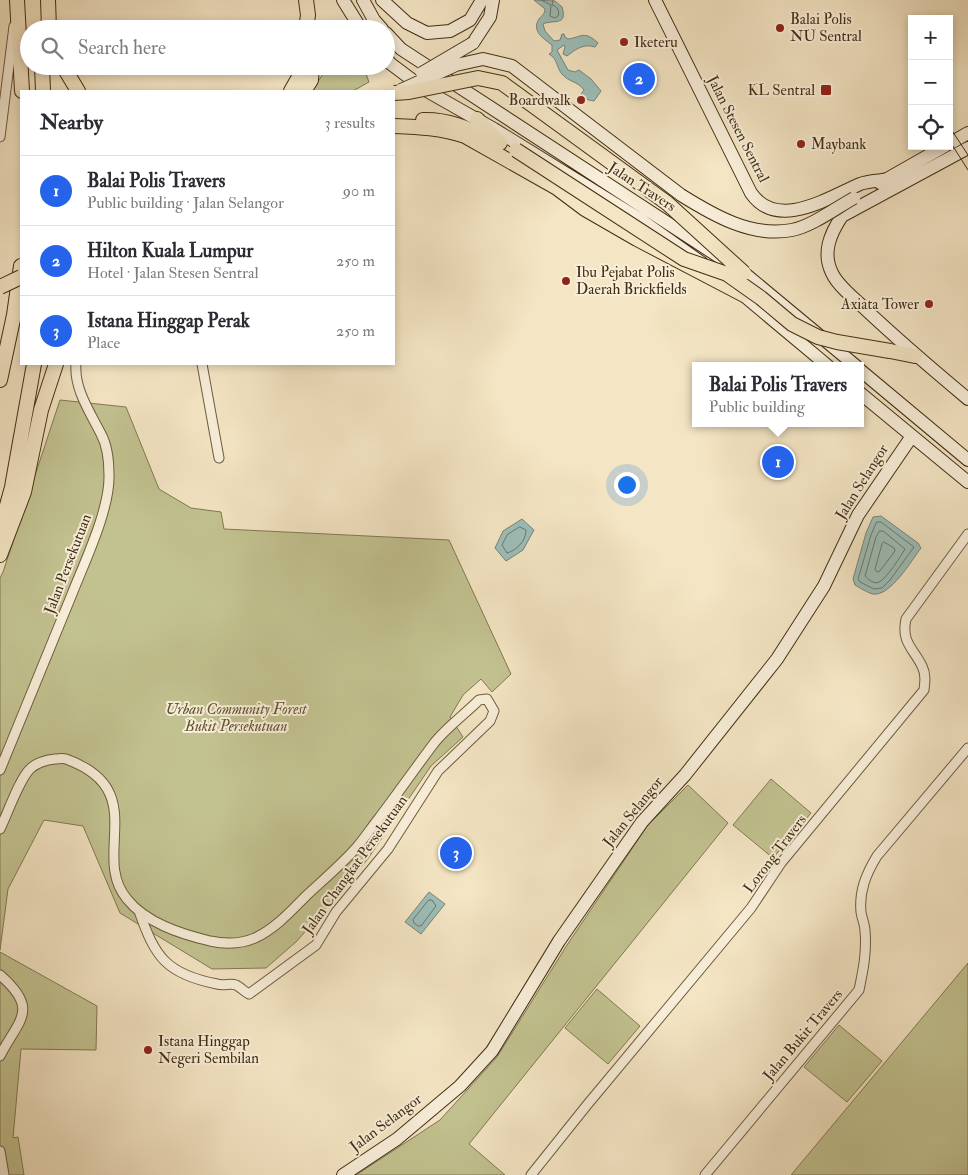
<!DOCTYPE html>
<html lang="en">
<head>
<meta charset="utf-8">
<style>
  :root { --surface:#fff; --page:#f7f7f7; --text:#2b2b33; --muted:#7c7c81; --line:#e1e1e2; --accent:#2563eb }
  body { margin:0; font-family:"IM FELL Double Pica",serif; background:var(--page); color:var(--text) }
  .controls { position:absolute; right:15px; top:15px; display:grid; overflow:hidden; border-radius:0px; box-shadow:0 2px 8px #0003 }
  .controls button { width:45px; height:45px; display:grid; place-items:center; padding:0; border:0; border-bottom:1px solid var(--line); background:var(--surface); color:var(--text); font:25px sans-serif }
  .you { position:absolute; left:626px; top:484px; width:18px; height:18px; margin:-12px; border:4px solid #fff; border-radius:50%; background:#1a73e8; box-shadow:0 0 0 8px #1a73e833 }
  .badge { display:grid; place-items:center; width:32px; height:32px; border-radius:50%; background:var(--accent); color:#fff; font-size:16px; font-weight:700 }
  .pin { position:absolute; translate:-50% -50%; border:2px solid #fff; box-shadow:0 1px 5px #0006 }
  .popup { position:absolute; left:692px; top:362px; width:172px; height:65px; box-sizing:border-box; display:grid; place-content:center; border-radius:0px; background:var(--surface); filter:drop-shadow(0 1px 4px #0005); font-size:16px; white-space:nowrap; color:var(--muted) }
  .popup b { font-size:19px; color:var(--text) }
  .popup::after { content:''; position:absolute; left:50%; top:100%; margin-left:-10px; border:10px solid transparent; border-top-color:var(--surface) }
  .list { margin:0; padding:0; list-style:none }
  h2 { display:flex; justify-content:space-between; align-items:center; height:65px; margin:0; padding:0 20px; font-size:21px }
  h2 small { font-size:16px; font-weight:400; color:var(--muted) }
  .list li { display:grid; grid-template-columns:32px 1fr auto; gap:15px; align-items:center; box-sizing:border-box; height:70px; padding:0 20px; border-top:1px solid var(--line) }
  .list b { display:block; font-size:19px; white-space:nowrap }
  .list p { margin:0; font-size:16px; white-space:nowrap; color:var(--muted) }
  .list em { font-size:16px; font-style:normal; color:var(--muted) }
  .icon { flex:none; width:28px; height:28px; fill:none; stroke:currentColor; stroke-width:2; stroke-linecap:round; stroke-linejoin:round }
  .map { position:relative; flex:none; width:968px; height:1175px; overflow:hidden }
  .search { position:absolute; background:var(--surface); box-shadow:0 2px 8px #0003; left:20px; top:20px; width:375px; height:55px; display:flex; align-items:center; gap:12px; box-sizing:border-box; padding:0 18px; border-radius:28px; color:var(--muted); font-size:19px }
  .panel { position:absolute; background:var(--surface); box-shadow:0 2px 8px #0003; left:20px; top:90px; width:375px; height:275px; border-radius:0px }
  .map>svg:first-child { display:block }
  .green { fill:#c2c290; stroke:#827852 }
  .water { fill:#9cbeb9; stroke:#788477 }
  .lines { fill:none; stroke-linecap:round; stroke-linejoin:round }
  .shore { stroke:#6e7666; stroke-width:1 }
  .street-casing { stroke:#6e5c3f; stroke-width:11 }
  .secondary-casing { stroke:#412e13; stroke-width:14 }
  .primary-casing { stroke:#412e13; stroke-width:16 }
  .street { stroke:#f8eed9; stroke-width:9 }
  .secondary { stroke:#f8eed9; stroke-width:12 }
  .primary { stroke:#f4e5c4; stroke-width:14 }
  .tram { stroke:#412e13; stroke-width:1 }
  .secondary-bridge-casing { stroke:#412e13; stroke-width:14; stroke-linecap:butt }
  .primary-bridge-casing { stroke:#412e13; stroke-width:16; stroke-linecap:butt }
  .secondary-bridge { stroke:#f8eed9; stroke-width:12 }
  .primary-bridge { stroke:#f4e5c4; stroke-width:14 }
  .poi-dot { fill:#8f2418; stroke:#f8eed9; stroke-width:2 }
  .labels { text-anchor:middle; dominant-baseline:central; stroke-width:4; stroke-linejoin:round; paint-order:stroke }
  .poi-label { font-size:15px; fill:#412e13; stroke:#f8eed9; text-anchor:start }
  .street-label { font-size:15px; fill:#412e13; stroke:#f8eed9 }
  .park-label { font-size:15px; font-style:italic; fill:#615332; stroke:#f8eed9 }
</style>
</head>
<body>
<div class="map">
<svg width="968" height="1175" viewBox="0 0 968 1175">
  <rect width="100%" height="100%" fill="#f4e5c4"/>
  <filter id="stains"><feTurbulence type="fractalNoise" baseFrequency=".004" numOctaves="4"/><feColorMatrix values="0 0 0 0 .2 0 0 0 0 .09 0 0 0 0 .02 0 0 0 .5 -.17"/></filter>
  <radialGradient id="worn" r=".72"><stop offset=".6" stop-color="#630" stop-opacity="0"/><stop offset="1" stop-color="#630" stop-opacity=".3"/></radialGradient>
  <path class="green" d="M324,66h39l6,16 -16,9h-41l12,-19z
    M60,400l66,7 33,82 32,19 30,4 3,17 225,11 62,134 -19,18 -11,-13 -18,16 -13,22 13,20 -32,29 -64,94 -70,81 -31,27 -54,1 -92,-56 -37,-87 -39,-6 -36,69 -8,61v-372l3,-6z
    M771,779l40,34 -38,45 -40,-33z
    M688,785l40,38 -259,321 36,31h-149l84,-55 57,-63 70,-112 81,-120z
    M0,952l97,54 -1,44 -75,-1 -8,89 5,-1 6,38h-24z
    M968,963v212h-177z
    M597,989l43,37 -32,38 -43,-36z
    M839,1025l43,36 -35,41 -43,-35z"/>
  <path class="water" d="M534,0l21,1 7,6c6,20 -9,12 -19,17l2,7 9,10 6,-1 2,-6h2l1,3 3,2c14,-2 16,-9 30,4l-3,4c-12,-4 -20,3 -28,9l-4,-2 2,-7 -1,-2 -7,5 11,20 7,2 4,-2 12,9 10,12 -7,10c-6,-1 -10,-2 -13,-7l3,-4c-6,-9 -16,-8 -22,-16 -6,-7 -4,-15 -13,-20l3,-2v-7c-8,-6 -21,-14 -13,-26 3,-4 6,-5 6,-10z
    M881,516l37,27 3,5c-9,12 -31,49 -48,46 -5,-1 -13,-6 -18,-9l-2,-6 13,-46 7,-16z
    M522,519l12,11 -11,20 -17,11 -11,-13 8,-17z
    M429,892l16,12 -24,30 -16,-12z"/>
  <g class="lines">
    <path class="shore" d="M541,0l10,5 -1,11 5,2 3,-2c2,-5 -1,-10 -6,-11l1,-5
      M877,522h4l33,25 -24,33 -8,8 -8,1 -14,-7 -2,-3 13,-44z
      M520,527l6,3c0,11 -9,20 -19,23l-5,-8 5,-10z
      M880,531h3l22,18c-4,7 -18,29 -26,33 -5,3 -11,-3 -14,-6l11,-39z
      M884,542l10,6 1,3 -15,20 -3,1 -2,-3 7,-25z
      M429,900h3l4,6 -15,20h-3l-4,-3 -1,-3z"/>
    <g class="street-casing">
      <path id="street" d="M0,137l14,-111
        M202,364l17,94
        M0,770c24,-59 48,-118 72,-176 13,-33 38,-85 37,-119 0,-13 -2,-30 -8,-41 -11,-22 -27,-45 -25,-70
        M0,829c7,-14 20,-52 31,-61 7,-6 15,-8 24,-9 4,0 7,-1 11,0 86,31 24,96 61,140 19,24 54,35 83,42 14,3 31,3 45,-3 21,-10 36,-27 52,-43 16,-15 34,-30 49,-47 8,-9 15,-20 23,-30 19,-25 37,-51 56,-76 12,-15 30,-28 44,-42l8,-1 7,12 -4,10 -52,50 -50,78 -52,63 -20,33 -67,49c-4,-2 -9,-7 -13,-9 -5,-2 -13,1 -19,-1 -51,-10 -62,-27 -78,-73
        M0,975c40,35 19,44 0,81
        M0,1151l4,24
        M531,1175l56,-70 164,-197 30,-45 143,-173c1,-8 2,-16 -2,-24 -9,-18 -21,-24 -16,-47l62,-85
        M705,1175l154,-185c4,-19 8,-39 6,-59 0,-6 -3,-12 -4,-19 -2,-21 5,-38 16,-56l91,-108"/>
    </g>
    <g class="secondary-casing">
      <path id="secondary" d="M343,0l18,29
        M363,0l11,20 8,9
        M382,0l25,23 20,10 23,-2 20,-11 12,-20
        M655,0l96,193c26,38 77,5 109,-9 8,-3 18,-3 27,-5
        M386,33l15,16 343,224 112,93
        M473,43l17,-26 3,-17
        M386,59l5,5 36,27 67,38 144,89 64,45
        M949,144l19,-11
        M968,148l-126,68c-12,18 -20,37 -10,57 6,13 21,24 31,34 34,32 69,62 105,92
        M880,183l65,-37
        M736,289l92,77
        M860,370l108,90
        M860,393l108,89
        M343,1175l54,-36 63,-53 32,-35 67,-110 83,-119 43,-47 92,-116 47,-73 34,-71 54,-79"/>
    </g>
    <g class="primary-casing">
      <path id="primary" d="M17,0l5,91
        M48,0l1,29
        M306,29l2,-14 -2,-15
        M42,66l1,25
        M63,66l15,25
        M291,91l8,-14 3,-11
        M304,91l7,-11 1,-14
        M477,119l17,18
        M423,120c29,-1 52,12 77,23
        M394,126c24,1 48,2 71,10l92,52 28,21 52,30 107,56
        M890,351l25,5
        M0,380l14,-65 7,-49
        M0,531l12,-44 22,-123
        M0,555l24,-63 17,-82 15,-46"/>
    </g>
    <use href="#street" class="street"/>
    <use href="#secondary" class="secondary"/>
    <use href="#primary" class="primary"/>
    <path class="tram" d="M949,126l19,29
      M949,140l19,30"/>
    <g class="secondary-bridge-casing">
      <path id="secondary-bridge" d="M422,73l51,-30
        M401,90l55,-25 27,-6 29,7 169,129c32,20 71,43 111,35 20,-4 44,-22 62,-32"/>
    </g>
    <g class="primary-bridge-casing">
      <path id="primary-bridge" d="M394,93l15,-1 69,-14 24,5 165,120 77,70
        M516,150l168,109 43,15 34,24 31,26 26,13 19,5 53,9
        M0,287l21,-10"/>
    </g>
    <use href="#secondary-bridge" class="secondary-bridge"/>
    <use href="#primary-bridge" class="primary-bridge"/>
  </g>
  <g class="poi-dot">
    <circle cx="780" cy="28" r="5"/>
    <circle cx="624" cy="42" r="5"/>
    <rect x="820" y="84" width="12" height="12" rx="2.5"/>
    <circle cx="581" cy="100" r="5"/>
    <circle cx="801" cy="144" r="5"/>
    <circle cx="566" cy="281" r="5"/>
    <circle cx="929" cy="304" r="5"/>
    <circle cx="148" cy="1050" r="5"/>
  </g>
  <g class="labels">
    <g class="poi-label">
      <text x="790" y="19">Balai Polis<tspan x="790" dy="17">NU Sentral</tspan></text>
      <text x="634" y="42">Iketeru</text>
      <text x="815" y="90" text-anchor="end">KL Sentral</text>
      <text x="571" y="100" text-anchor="end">Boardwalk</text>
      <text x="811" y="144">Maybank</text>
      <text x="576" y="272">Ibu Pejabat Polis<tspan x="576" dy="17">Daerah Brickfields</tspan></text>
      <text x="919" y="304" text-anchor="end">Axiata Tower</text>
      <text x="158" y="1041">Istana Hinggap<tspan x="158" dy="17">Negeri Sembilan</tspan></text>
    </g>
    <g class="street-label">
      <text transform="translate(738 129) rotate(63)">Jalan Stesen Sentral</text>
      <text transform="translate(642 187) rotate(33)">Jalan Travers</text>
      <text transform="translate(862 482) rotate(-58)">Jalan Selangor</text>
      <text transform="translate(68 564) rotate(-69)">Jalan Persekutuan</text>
      <text transform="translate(633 812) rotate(-51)">Jalan Selangor</text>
      <text transform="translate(775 854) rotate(-53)">Lorong Travers</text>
      <text transform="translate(355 865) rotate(-54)">Jalan Changkat Persekutuan</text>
      <text transform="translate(803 1035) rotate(-50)">Jalan Bukit Travers</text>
      <text transform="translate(386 1123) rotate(-37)">Jalan Selangor</text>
    </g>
    <g class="park-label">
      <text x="236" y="709">Urban Community Forest<tspan x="236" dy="17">Bukit Persekutuan</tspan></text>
    </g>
  </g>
  <rect width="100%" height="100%" filter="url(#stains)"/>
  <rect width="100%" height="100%" fill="url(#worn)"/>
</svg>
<div class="controls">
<button>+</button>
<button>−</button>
<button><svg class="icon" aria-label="locate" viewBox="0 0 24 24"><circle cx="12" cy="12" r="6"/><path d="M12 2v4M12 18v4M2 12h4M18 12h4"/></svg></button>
</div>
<div class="you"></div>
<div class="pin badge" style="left:778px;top:462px">1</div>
<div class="popup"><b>Balai Polis Travers</b>Public building</div>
<div class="pin badge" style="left:639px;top:79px">2</div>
<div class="pin badge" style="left:456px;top:853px">3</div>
<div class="search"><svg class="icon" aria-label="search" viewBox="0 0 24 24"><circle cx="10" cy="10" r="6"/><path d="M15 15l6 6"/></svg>Search here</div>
<section class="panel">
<h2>Nearby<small>3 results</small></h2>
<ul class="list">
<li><span class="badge">1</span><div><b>Balai Polis Travers</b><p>Public building · Jalan Selangor</p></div><em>90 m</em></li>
<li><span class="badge">2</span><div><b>Hilton Kuala Lumpur</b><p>Hotel · Jalan Stesen Sentral</p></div><em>250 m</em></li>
<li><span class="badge">3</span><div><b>Istana Hinggap Perak</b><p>Place</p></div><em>250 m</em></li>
</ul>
</section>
</div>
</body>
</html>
